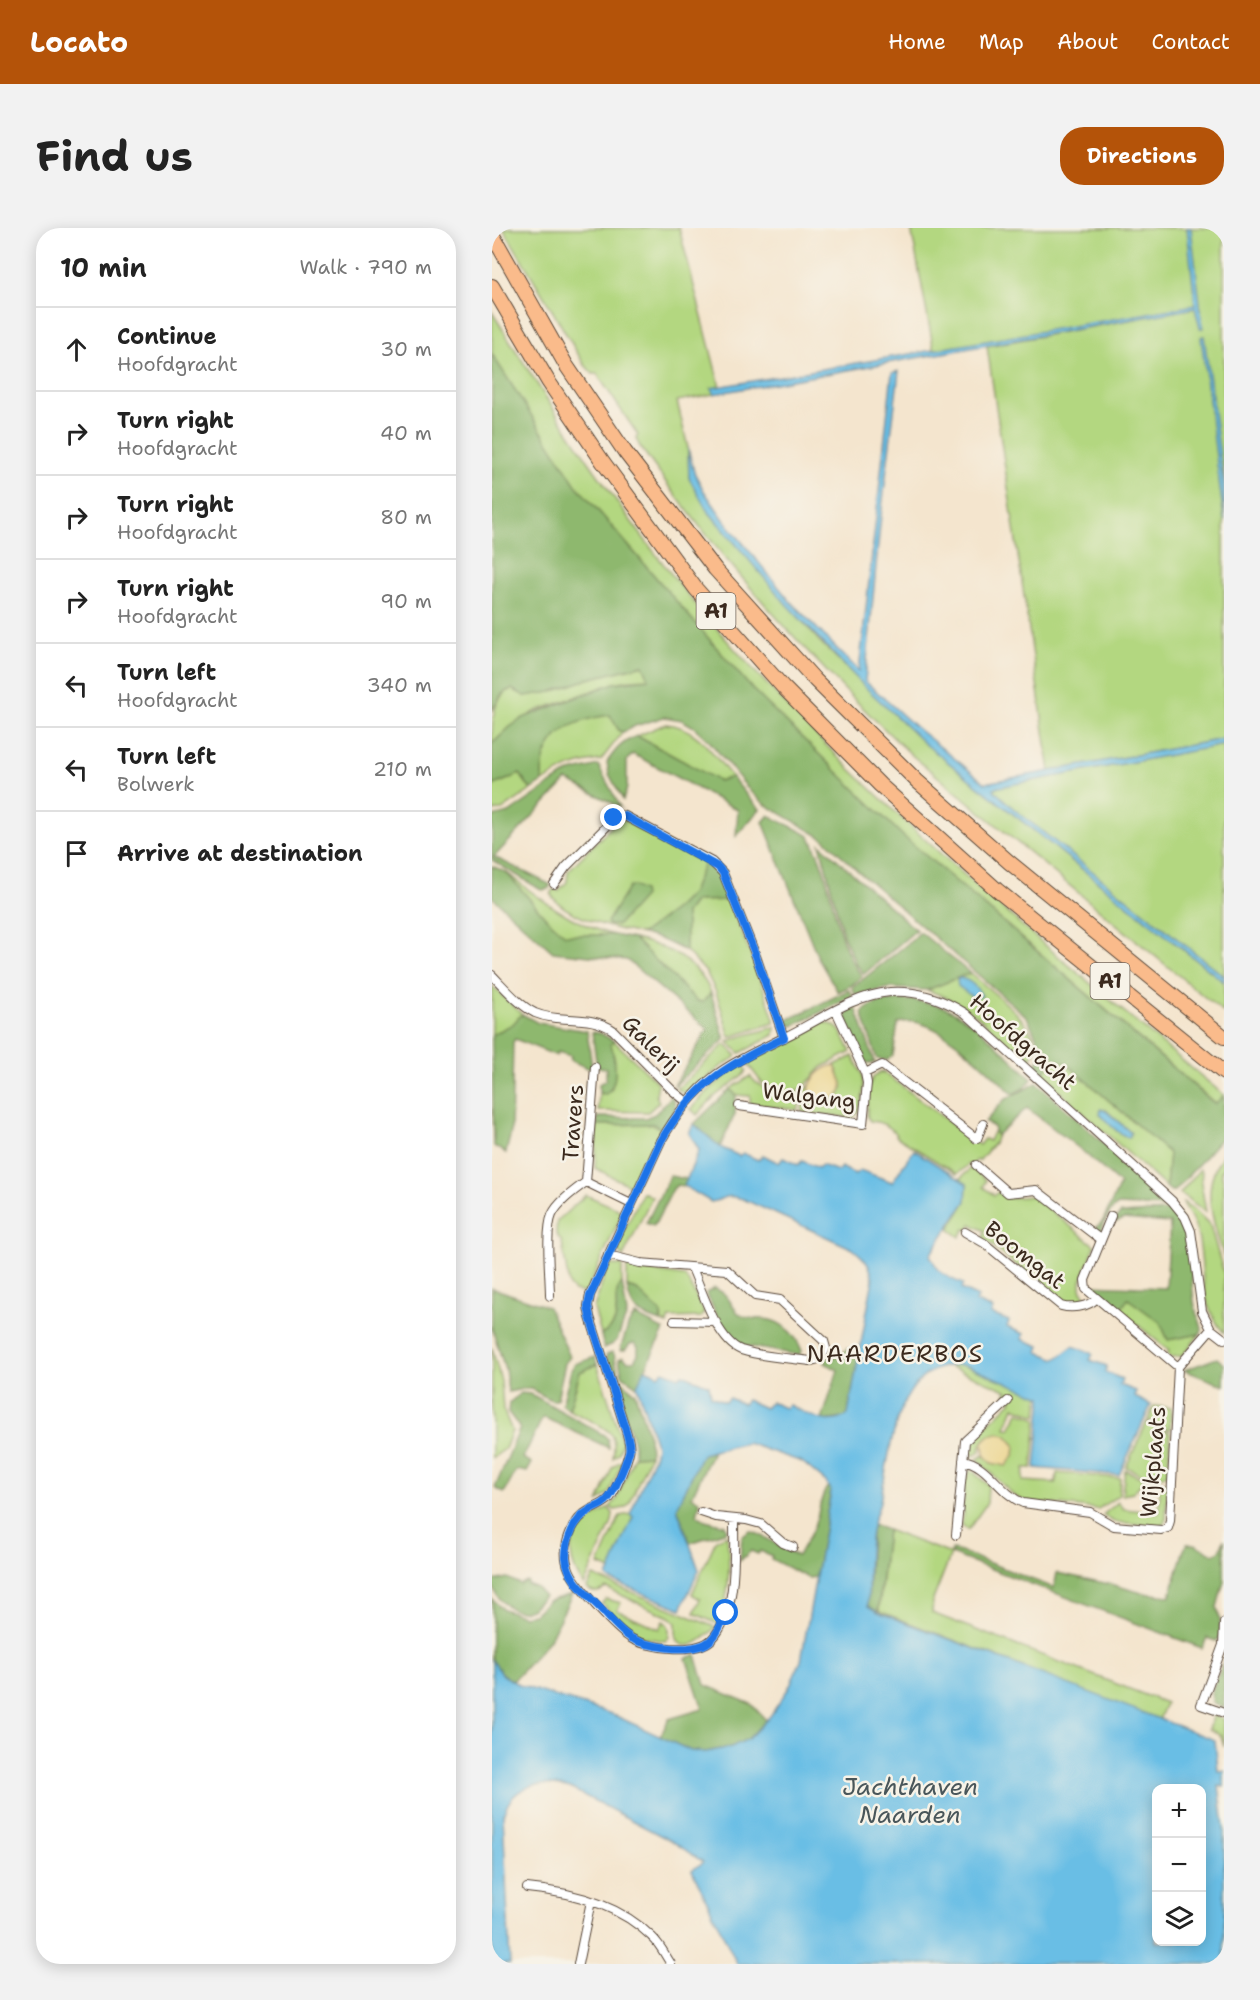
<!DOCTYPE html>
<html lang="en">
<head>
<meta charset="utf-8">
<style>
  :root { --surface:#fff; --page:#f2f2f2; --text:#222; --muted:#767676; --line:#e0e0e0; --accent:#b45309 }
  body { margin:0; font-family:"Shantell Sans",sans-serif; background:var(--page); color:var(--text) }
  .controls { position:absolute; right:18px; bottom:18px; display:grid; overflow:hidden; border-radius:12px; box-shadow:0 3px 15px #0003 }
  .controls button { width:54px; height:54px; display:grid; place-items:center; padding:0; border:0; border-bottom:2px solid var(--line); background:var(--surface); color:var(--text); font:30px sans-serif }
  .stop { position:absolute; width:18px; height:18px; margin:-14px; border:4px solid #1a73e8; border-radius:50%; background:#fff }
  .stop.end { background:#1a73e8; border-color:#fff; box-shadow:0 2px 6px #0008 }
  .list { margin:0; padding:0; list-style:none }
  h2 { display:flex; justify-content:space-between; align-items:center; height:78px; margin:0; padding:0 24px; font-size:26px }
  h2 small { font-size:20px; font-weight:400; color:var(--muted) }
  .list li { display:grid; grid-template-columns:39px 1fr auto; gap:18px; align-items:center; box-sizing:border-box; height:84px; padding:0 24px; border-top:2px solid var(--line) }
  .list b { display:block; font-size:22px; white-space:nowrap }
  .list p { margin:0; font-size:20px; white-space:nowrap; color:var(--muted) }
  .list em { font-size:20px; font-style:normal; color:var(--muted) }
  .icon { flex:none; width:33px; height:33px; fill:none; stroke:currentColor; stroke-width:2; stroke-linecap:round; stroke-linejoin:round }
  .map { position:relative; flex:none; width:732px; height:1736px; overflow:hidden; border-radius:24px }
  header { display:flex; align-items:center; gap:36px; box-sizing:border-box; height:84px; padding:0 30px; background:var(--accent); color:#fff }
  header strong { font-size:28px }
  nav { display:flex; gap:33px; margin-inline-start:auto; font-size:21px }
  .intro { display:flex; align-items:center; justify-content:space-between; box-sizing:border-box; height:144px; padding:0 36px }
  h1 { margin:0; font-size:42px }
  .button { padding:15px 27px; border-radius:24px; background:var(--accent); color:#fff; font-size:21px; font-weight:700 }
  main { display:flex; gap:36px; padding:0 36px }
  aside { flex:1; background:var(--surface); border-radius:24px; box-shadow:0 3px 15px #0003 }
  .map>svg:first-child { display:block }
  .green { fill:#b3d780; stroke:#77804f; stroke-width:1.5; fill-rule:evenodd }
  .forest { fill:#8eb86e; stroke:#647146; stroke-width:1.5 }
  .sand { fill:#eeda9e; stroke:#94825e; stroke-width:1.5 }
  .water { fill:#69bee5; stroke:#527482; stroke-width:1.5; fill-rule:evenodd }
  .lines { fill:none; stroke-linecap:round; stroke-linejoin:round }
  .street-casing { stroke:#574638; stroke-width:10 }
  .highway-casing { stroke:#574638; stroke-width:16 }
  .street { stroke:#fff; stroke-width:8 }
  .highway { stroke:#fabb8b; stroke-width:14 }
  .route { stroke:#1a73e8; stroke-width:8 }
  .labels { text-anchor:middle; dominant-baseline:central; stroke-width:5; stroke-linejoin:round; paint-order:stroke }
  .shield { fill:#f7f3e8; stroke:#73665b; stroke-width:1.5 }
  .shield-label { font-size:21px; font-weight:bold; fill:#3b2a1e }
  .street-label { font-size:22px; fill:#3b2a1e; stroke:#f7f3e8 }
  .neighbourhood-label { font-size:24px; letter-spacing:1.5px; fill:#3b2a1e; stroke:#f7f3e8 }
  .water-label { font-size:24px; font-style:italic; fill:#49565a; stroke:#f7f3e8 }
</style>
</head>
<body>
<header>
<strong>Locato</strong>
<nav><a>Home</a><a>Map</a><a>About</a><a>Contact</a></nav>
</header>
<div class="intro"><h1>Find us</h1><a class="button">Directions</a></div>
<main>
<aside>
<h2>10 min<small>Walk · 790 m</small></h2>
<ul class="list">
<li><svg class="icon" aria-label="ahead" viewBox="0 0 24 24"><path d="M12 20V5M6 11l6-6 6 6"/></svg><div><b>Continue</b><p>Hoofdgracht</p></div><em>30 m</em></li>
<li><svg class="icon" aria-label="right" viewBox="0 0 24 24"><path d="M7 20v-9h11M14 6l5 5-5 5"/></svg><div><b>Turn right</b><p>Hoofdgracht</p></div><em>40 m</em></li>
<li><svg class="icon" aria-label="right" viewBox="0 0 24 24"><path d="M7 20v-9h11M14 6l5 5-5 5"/></svg><div><b>Turn right</b><p>Hoofdgracht</p></div><em>80 m</em></li>
<li><svg class="icon" aria-label="right" viewBox="0 0 24 24"><path d="M7 20v-9h11M14 6l5 5-5 5"/></svg><div><b>Turn right</b><p>Hoofdgracht</p></div><em>90 m</em></li>
<li><svg class="icon" aria-label="left" viewBox="0 0 24 24"><path d="M17 20v-9H6M10 6l-5 5 5 5"/></svg><div><b>Turn left</b><p>Hoofdgracht</p></div><em>340 m</em></li>
<li><svg class="icon" aria-label="left" viewBox="0 0 24 24"><path d="M17 20v-9H6M10 6l-5 5 5 5"/></svg><div><b>Turn left</b><p>Bolwerk</p></div><em>210 m</em></li>
<li><svg class="icon" aria-label="arrive" viewBox="0 0 24 24"><path d="M6 21V4h12l-3 4 3 4H6"/></svg><div><b>Arrive at destination</b></div></li>
</ul>
</aside>
<div class="map">
<svg width="732" height="1736" viewBox="0 0 732 1736">
  <rect width="100%" height="100%" fill="#f7f3e8"/>
  <filter id="ink" filterUnits="userSpaceOnUse"><feTurbulence type="fractalNoise" baseFrequency=".0167" numOctaves="2"/><feDisplacementMap in="SourceGraphic" scale="12" xChannelSelector="R" yChannelSelector="G"/><feConvolveMatrix kernelMatrix="1 2 1 2 8 2 1 2 1" color-interpolation-filters="sRGB"/></filter>
  <filter id="wash" filterUnits="userSpaceOnUse"><feTurbulence type="fractalNoise" baseFrequency=".008" numOctaves="4" result="noise"/><feDisplacementMap in="SourceGraphic" scale="24" xChannelSelector="R" yChannelSelector="G"/><feGaussianBlur stdDeviation="1.35" result="paint"/><feColorMatrix in="noise" values="0 0 0 0 0 0 0 0 0 0 0 0 0 0 0 0 0 1.4 0 .05"/><feComposite in="paint" operator="in"/></filter>
  <g filter="url(#wash)">
    <rect width="100%" height="100%" fill="#f4e5ce"/>
    <path class="green" d="M11,0h176l41,159 -9,1 3,6 -37,7 11,47 1,30 18,32 113,132 104,101 300,239v31l-310,-256c-102,-95 -195,-198 -275,-312l-3,-7 2,-3 -41,-61h-4l-9,-10z
      M419,0h313v511l-174,32 -63,-425 208,-38 1,-3 -262,46z
      M0,84c61,99 126,198 201,289 156,186 345,339 531,494l-8,9 -313,-268 -150,-146 -163,-189 -98,-2z
      M152,437l5,14 -20,1 -15,3 -78,28 -26,16 -18,17c0,-21 0,-47 20,-55l13,7 26,-4 37,-13z
      M118,487l9,16 4,1 -22,28c-24,3 -37,8 -58,22 -2,-9 -1,-15 1,-23 9,-32 36,-40 66,-44z
      M173,496c31,1 49,31 67,53l-13,4 -82,-45z
      M732,517v231l-210,-167 -20,-18 -1,-3z
      M28,546l11,16 -29,20 -10,1v-25z
      M132,592l80,43 -12,30 -15,15 -35,26c-28,-5 -74,-15 -91,-39l1,-4 2,-2 4,2 9,-9 1,-11 48,-49z
      M14,644c32,26 68,53 108,63h-49l-20,-18z
      M237,672l32,81 13,38v4l-44,14 -14,-45 -10,-20 -20,-21v-38l9,-12z
      M142,711c30,6 65,23 77,54l-8,9 -6,-1z
      M478,745c18,16 68,50 65,76 -1,5 -4,10 -6,13l-53,-47 -28,-17 -21,-8z
      M0,758l30,28 -9,10 -21,12z
      M328,794c21,1 22,13 31,30l-29,15 -20,22 -17,3 -23,-9 -16,-21z
      M283,799l-1,8 -34,18 -12,-11c11,-7 34,-10 47,-15z
      M122,813l44,42 -2,12 3,7 -11,10 -50,-1 1,-18h7l6,-4 3,-28 -4,-17z
      M233,816l12,12 -18,12 -29,25 -5,1 -8,-5z
      M361,828c3,6 6,12 9,18 4,12 0,35 -9,44l-51,-6 3,-22 5,-5 -1,5 5,6 15,4 13,-15 -7,-20z
      M563,830l12,6 102,89 -3,34 -125,-112zM614,882l25,23 -2,5c-14,-6 -20,-13 -23,-28z
      M250,836l4,6 -2,4 -30,23 -17,18 -6,-6c16,-19 31,-32 51,-45z
      M390,844l4,2 93,71 5,-6 5,2 6,-13 -1,4 3,3 -3,8 -15,18 -2,-1 -6,6 -2,-2 -12,10 -60,-37c-5,-11 -15,-15 -27,-16l-3,-5c1,-14 -2,-41 15,-44z
      M258,848c13,17 32,18 52,16l-4,18 -48,-6v-8l-14,-1 -6,-6z
      M161,896l10,6 -29,58 -39,-20 2,-43z
      M732,926v14l-3,3 3,13v73c-11,-36 -25,-71 0,-103z
      M479,940l15,12 -3,7 11,8 6,-4 9,7 24,-2 62,50 -14,35v7l5,12 -15,4 -9,-2 -79,-64 2,-7 -14,-7 -3,6 -3,-1 -5,8 -11,-8 17,-28 1,-17 -7,-5z
      M708,941l2,2 -1,12 5,29 -26,-19z
      M151,964l9,5 -29,60 -5,-5 -1,-7z
      M94,967l32,14 4,5 -36,79 -12,-2 -5,-5 -7,-44 -6,-8 1,-13z
      M691,974l13,9 14,14 14,49v59c-27,-33 -18,-59 -26,-98 -2,-12 -11,-23 -15,-33z
      M119,1037h11v18c-14,16 6,38 -21,52l-7,-27 13,-39z
      M135,1039l57,9 4,5 16,31 -3,5 -32,1 -2,6 -6,-2 1,-4 -25,-28 -10,-3z
      M636,1070l32,24 8,18 32,-6 -18,22 -11,1 -4,-3 2,-3 -49,-41z
      M0,1120l9,33 2,28 9,22 -7,18 -13,9z
      M105,1136l25,78 -3,11 -6,5c1,-7 2,-13 0,-20 -3,-11 -33,-22 -44,-28l11,-38z
      M466,1136l9,2 72,29 -2,21 -23,-9 -8,21 4,1 9,-17 18,7 -5,49h-8l-1,13 33,2 1,-10 63,5 -1,17 -21,14 -74,-8 -11,-6 -36,-36 7,-4 7,8 15,-28c-14,-3 -24,2 -26,17l-7,4 -5,-7 2,-7 42,-41 -7,-7 3,-3 -59,-25z
      M662,1178l17,2 -1,22 -22,-10z
      M655,1194l23,11 -2,40c-13,10 -30,0 -42,-6z
      M158,1227l-21,49 -4,4 -10,2 -5,-3 7,-8 17,-43z
      M127,1234h3l-13,31 -11,9 14,-34z
      M478,1241l18,16 -1,18 -19,27 -6,-5 3,-48h3z
      M633,1242l20,9 -12,14 -11,2z
      M667,1254h6l2,3 -1,34 -4,7 -48,-4 -11,-7 15,-13 6,7 35,4 1,-21 -3,-6z
      M116,1280l5,5 -1,9 -28,63c-14,-19 -20,-43 -1,-61 7,-6 17,-10 25,-16z
      M138,1286l3,3 -23,53 -11,-5 21,-49z
      M395,1302l64,24 -18,46 -1,13 234,90 -7,17 -280,-109z
      M235,1307c3,28 3,63 -9,89l-24,-11 6,-14 -8,-5 24,-54z
      M101,1348l122,51c-6,8 -26,26 -36,15 -4,-4 -3,-14 -3,-19l-7,-6 -63,-29c-7,4 -13,7 -19,0z
      M114,1371l15,4 -4,7 42,19 4,-8c7,4 6,8 6,16l-4,4 -32,-5 -31,-33z
      M722,1487l10,4v28l-3,-11 -12,-7z"/>
    <path class="forest" d="M0,126l84,131 177,205 150,146 312,268 9,-9v40l-49,56h-4l-5,-4 3,-34 -102,-89 -12,-5 -14,16 -7,-6 9,-18 -16,-34 -168,-145 -36,-34 -57,-33 -16,-14 -40,-49 -16,-15 -12,-7 -18,-3 -29,9 -12,6 -4,-1 -9,-16c-30,4 -57,13 -66,44 -2,8 -3,15 -1,23l-12,8 -11,-16 -28,12v-42l18,-17 13,-9 91,-35 35,-4 -6,-14 -55,14 -37,13 -26,4 -13,-7c-14,4 -12,11 -20,21z
      M145,508l82,45 13,-4 18,22 10,10 -24,27 2,-26 -105,-56 -6,6v28l-4,12 -14,-26 -2,-12c9,-13 15,-20 30,-26z
      M106,537l22,42 -53,-27 -73,77 57,28 -3,4 -7,1 -49,-30v-43l17,-4 58,-40z
      M277,587c10,7 33,15 41,22 3,4 5,13 8,17 17,41 16,86 44,122l-10,9 -14,7 -19,-32 -56,-138z
      M328,616l96,86 -52,44 -8,-10 -13,-29z
      M212,635l14,11 11,26 -34,1 -9,12v38l-28,-13 -16,-4 35,-26 15,-15z
      M0,638l14,6 39,45 20,18h49l20,4 63,62 6,1 8,-9 14,46 -51,47 34,-57 -81,-69 -74,-8 -61,-55z
      M141,658l10,5 1,5 -26,29h-9l-2,-3 22,-35z
      M428,704l50,41 -43,17 -38,-2 -33,7 -4,-7 59,-47z
      M357,762l4,6 -60,30 -10,-4z
      M418,772c12,2 25,3 36,8 33,15 60,47 86,71l-8,9 -11,6c-25,-23 -79,-83 -115,-71l-5,32 -6,5 -10,-1 -15,-46c13,-14 30,-12 48,-13z
      M364,780l19,55h-8l-6,-5 -15,-41 3,-7z
      M30,786l16,9 49,8 5,36 -2,2 -20,-9 1,-4 -13,-4 -1,4 -42,-17 -2,3 -2,90 -5,21 -12,-7 -2,-111 21,-11z
      M100,804l8,1 14,8 -3,3c3,17 10,37 -5,50l-7,-1v-9l7,-4v-12l-9,-1z
      M545,855l100,91 29,31 -2,2 -46,-2c-10,6 -14,18 -18,29l-7,-4 10,-9 17,-37 -40,-35 -53,-41 -30,27 -3,-3v-5l-9,-5 19,-22z
      M238,861l6,6 -1,19 -15,33 -26,-23z
      M180,868c8,13 -2,23 -9,34l-10,-6 -56,1 1,-8 47,1 10,-4z
      M178,948l17,3 -3,7 -7,-1 -4,4 -19,37 -8,-3z
      M678,979c27,27 18,66 25,100 2,8 6,15 7,23l-2,4 -32,6 -8,-18 -32,-23 -8,11 -29,-25 75,3 4,-65 -46,-4 -8,3 -3,-1 8,-8 3,1 42,-3z
      M130,1055l5,31 -10,26 -4,4 -9,4 -3,-13c28,-14 6,-35 21,-52z
      M135,1059l10,3 24,23v9c-23,-8 -30,-10 -34,-35z
      M0,1060l56,19 22,50 -5,6 -8,36 -4,2 -22,-12h-8l-15,3 -3,-23 -13,-41z
      M223,1060c4,3 9,5 11,8 6,6 7,14 15,19 7,5 15,3 23,4 18,1 32,16 38,32l-3,4 -64,-11 -7,-6 -22,-45z
      M143,1087l29,15 -27,56 -15,-11 -3,-16 4,-2 5,4h6l4,-7v-7l-4,-4 -4,1 -5,6h-5l9,-27z
      M355,1121l13,1 -12,64 -4,4 -20,3 -2,-1 16,-50 -13,-7 3,-6 11,-1z
      M120,1124l2,2 5,24 16,15 14,44 1,18 -16,1v-13l-28,-88z
      M103,1129l2,7 -17,8 -11,38 -7,-6 9,-34 4,-6z
      M725,1130l7,6v22l-40,-16z
      M29,1165l10,1 73,41 4,4 1,9 -66,-31 -20,41 9,5 -5,9 -10,-2 -13,23 -9,-5 25,-60 -12,-16 1,-9z
      M221,1223l-21,45 8,6 -3,13 8,5 20,5 2,6 -37,12 -13,-35 23,-50 3,-4z
      M336,1258l3,4 -15,87 -8,1 -37,-19 1,-3 -12,-5 -2,3 -7,-3 -11,10 2,-24 8,-6c18,5 31,19 48,25 5,-11 12,-19 16,-30 6,-13 5,-29 14,-40z
      M381,1297l14,5 -9,82 -10,-6 3,-74z
      M732,1311v42l-7,26 3,14v15l-4,5 -9,-3 -5,10 -251,-94 1,-4 9,2 93,36 3,-15 57,12 28,8 28,3 13,-44 4,-8h8l18,10 7,-3z
      M15,1350l13,6 6,-3 2,1 -1,2 10,4 7,8c-4,5 -9,11 -14,13 -17,8 -38,-12 -38,-28z
      M80,1366l-23,47 -36,40 -10,-6 -11,-15v-61l11,10 20,7 11,-2 14,-13z
      M204,1427l9,30 46,19 15,16 -18,19 -17,8 -25,5 -15,-1 -31,-14 9,-18 34,-10 -17,-51z
      M732,1433v47l-11,-5 -2,-10z"/>
    <path class="sand" d="M343,837c2,6 5,12 7,18 3,18 -17,18 -28,13l-5,-6c2,-13 14,-23 26,-25z
      M506,1205l8,2 9,10 -1,11 -8,10 -15,-3 -7,-8v-8l-3,-1c3,-8 8,-11 17,-13z"/>
    <path class="water" d="M695,0h4l12,100h-3l-5,-20 -481,86 -3,-6 484,-83z
      M712,108l20,150v34l-23,-183z
      M407,143l-19,153 -15,157 53,48 67,54 239,-44v6l-230,43 1,3 19,18 210,167v6l-300,-239 -59,-56 -78,-82 -80,-95 -18,-32 -1,-30 6,24 10,19 21,30 65,80 69,70 33,-298z
      M467,750c11,1 18,9 23,18l-8,2 -16,-12 -1,-6z
      M609,881l5,2 25,22 -2,5c-12,-5 -21,-15 -29,-24z
      M202,896l26,23 19,9 4,-3 15,7 5,-5 16,8 4,-5 15,7 4,-4 16,7 4,-3 16,6 3,-4 14,7 5,-4 32,12 22,-32 53,34 -1,17 -36,54c9,19 14,21 33,29l-2,5 17,8 -2,5 17,7 -2,5 18,7 -2,6 17,7 -2,5 18,7 -2,6 18,7 17,-13 20,8 -3,6 17,6 -2,6 17,7 -2,6 16,6 -1,6 16,8 -32,70 -84,-7 7,-71 -75,-31c-16,-3 -35,2 -47,14 -29,28 -32,88 -41,126 -3,9 -7,17 -8,26 -4,24 -2,50 -3,74l10,6 337,128 3,31h6v16l-5,-1 5,42v136h-487l-45,-94 11,-8 -28,-19 -105,-55c-19,-5 -43,-7 -58,10 -4,4 -6,11 -9,16l7,150h-18v-304l11,15 16,10 93,29 79,37 15,1 25,-5 17,-8 23,-24 17,-26 13,-28 30,-170 -5,-9 -24,-20 -55,-19 -34,8 -10,3 -3,4 -23,50 22,62 -18,39 -70,-29 -4,-3 26,-60 -3,-3 25,-60 1,-9 -19,-59 8,-17 14,6 4,-4 16,6 3,-3 27,11 2,11 14,6 4,-4 14,6 4,-4 18,8 6,-6 14,6 4,-3c18,8 41,25 59,9l25,-135c-3,-15 -9,-21 -20,-30l-110,-50c-20,-6 -16,0 -32,3l-27,-16 15,-36 -10,-17zM664,1560h46v154h-46z"/>
  </g>
  <g filter="url(#ink)">
    <g class="lines">
      <g class="street-casing">
        <path id="street" d="M62,656l12,-17 52,-52 7,1 87,46 11,11 33,83 28,82
          M0,747c13,13 27,30 43,38 26,11 53,0 78,17l59,60 15,12
          M373,845l17,-8 95,74 6,-15
          M247,878l124,18 4,-41 -2,-10 -29,-62
          M484,937l32,28 28,-3 65,50
          M94,954l45,22
          M619,988l-26,64 1,9 92,78
          M473,1004l19,11 77,63c11,3 27,1 35,-7
          M116,1027l32,8 87,7 28,26 25,4 44,41 2,7c-3,9 -6,12 -16,13 -22,-3 -48,-4 -69,-11 -24,-9 -39,-60 -49,-82
          M58,1068c0,-19 -5,-65 2,-81 6,-13 22,-24 34,-33l9,-115
          M182,1093l42,1
          M471,1232c25,4 36,33 60,43l67,9 24,14 47,4 7,-2 2,-7 8,-154 33,-38
          M209,1284l15,5 30,3 15,4 22,19 10,4
          M242,1292c0,34 4,92 -22,119 -15,15 -65,10 -83,-2 -13,-8 -55,-53 -60,-68 -9,-20 2,-49 21,-59 7,-4 14,-6 20,-12 6,-8 17,-36 19,-46 2,-6 -1,-13 -2,-18l-37,-117 -2,-11 2,-11 71,-154c14,-25 32,-48 55,-66 21,-16 46,-26 69,-38 33,-16 68,-42 105,-45 26,-2 53,7 75,21l207,188 13,16 6,14 11,80 9,18 13,10
          M464,1307l9,-94 43,-40
          M732,1395l-1,22 -22,60 23,8
          M35,1660c44,4 93,17 125,49 8,7 13,18 19,27
          M86,1736l13,-63"/>
      </g>
      <g class="highway-casing">
        <path id="highway" d="M0,6l74,131 59,87 90,117 100,111 102,101 92,81 215,175
          M0,58l56,95 55,81 93,127 87,98 97,98 117,105 227,183"/>
      </g>
      <use href="#street" class="street"/>
      <use href="#highway" class="highway"/>
    </g>
  </g>
  <g class="lines" filter="url(#ink)">
    <path class="route" d="M122,590l4,-2h7l93,51 5,6 33,83 28,82c-57,27 -91,47 -123,103l-71,155 -2,10 2,11 37,117c1,5 4,12 2,18 -3,11 -15,42 -23,49 -5,5 -11,6 -16,9 -16,9 -24,29 -24,47 1,20 18,35 32,49 10,10 21,25 33,32 17,9 54,14 72,7 13,-5 18,-21 23,-32"/>
  </g>
  <g class="labels">
    <g class="shield">
      <rect x="204.5" y="365" width="39" height="36" rx="4.5"/>
      <rect x="598.5" y="735" width="39" height="36" rx="4.5"/>
    </g>
    <g class="shield-label">
      <text x="224" y="383">A1</text>
      <text x="618" y="753">A1</text>
    </g>
    <g class="street-label">
      <text transform="translate(531 814) rotate(41)">Hoofdgracht</text>
      <text transform="translate(159 816) rotate(45)">Galerij</text>
      <text transform="translate(317 868) rotate(7)">Walgang</text>
      <text transform="translate(81 895) rotate(-86)">Travers</text>
      <text transform="translate(533 1027) rotate(38)">Boomgat</text>
      <text transform="translate(661 1234) rotate(-85)">Wijkplaats</text>
    </g>
    <g class="neighbourhood-label">
      <text x="403" y="1126">NAARDERBOS</text>
    </g>
    <g class="water-label">
      <text x="418" y="1559">Jachthaven<tspan x="418" dy="28">Naarden</tspan></text>
    </g>
  </g>
</svg>
<div class="controls">
<button>+</button>
<button>−</button>
<button><svg class="icon" aria-label="layers" viewBox="0 0 24 24"><path d="M12 4l9 5-9 5-9-5zM3 14l9 5 9-5"/></svg></button>
</div>
<div class="stop" style="left:234px;top:1385px"></div>
<div class="stop end" style="left:122px;top:590px"></div>
</div>
</main>
</body>
</html>
